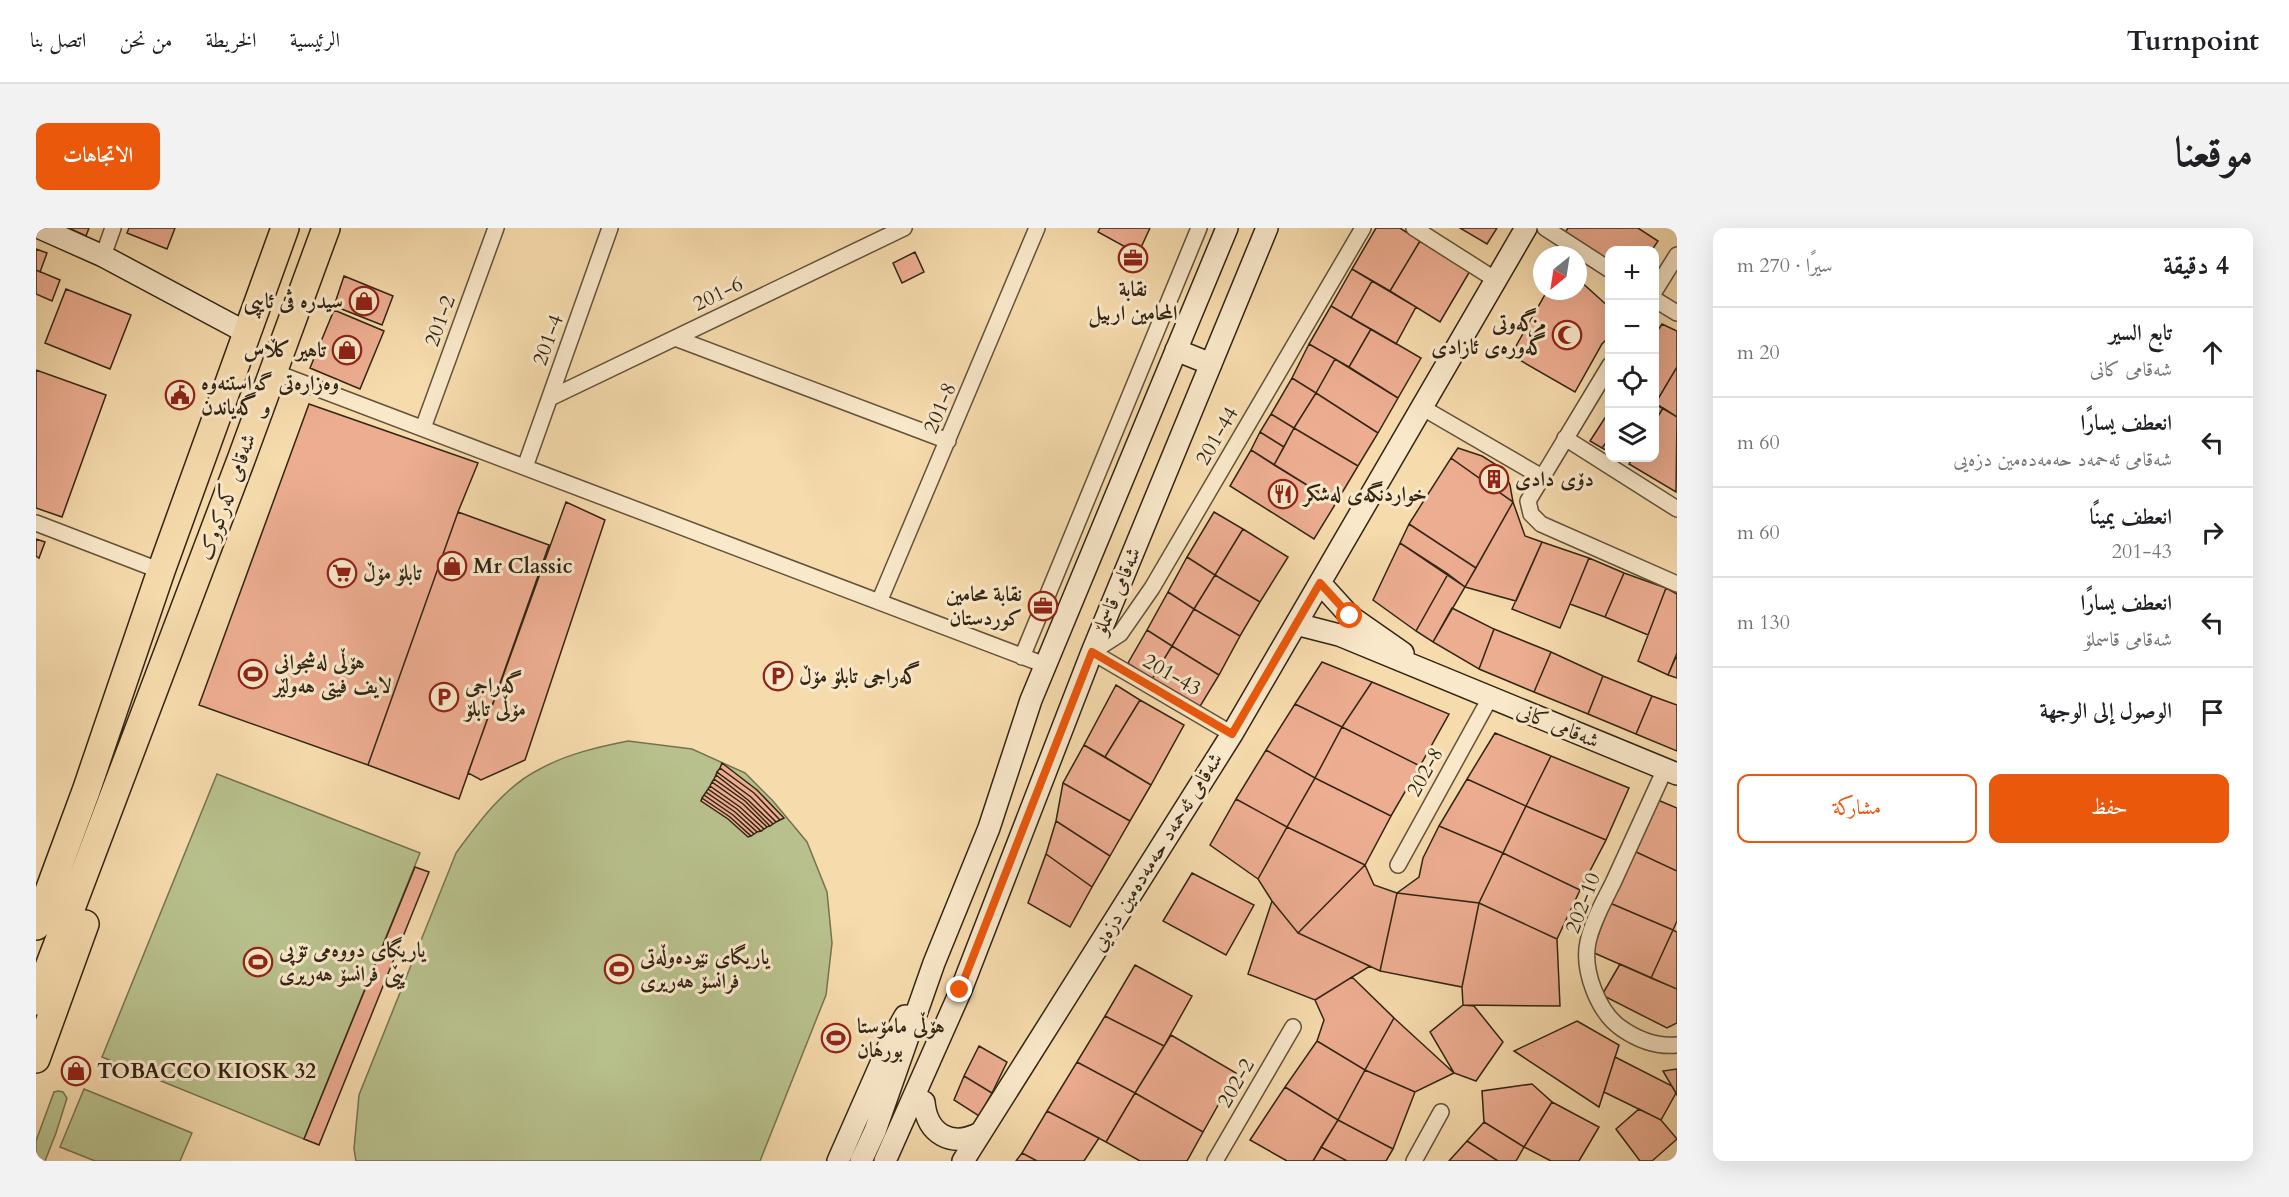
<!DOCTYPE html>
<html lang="ar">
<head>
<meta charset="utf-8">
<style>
  :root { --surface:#fff; --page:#f2f2f2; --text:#202124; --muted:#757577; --line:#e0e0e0; --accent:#ea580c }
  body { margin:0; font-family:Cardo,Amiri,serif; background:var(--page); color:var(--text); direction:rtl }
  .controls { position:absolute; right:18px; top:18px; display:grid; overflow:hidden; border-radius:12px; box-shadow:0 6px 24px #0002 }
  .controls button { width:54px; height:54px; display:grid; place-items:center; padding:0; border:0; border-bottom:2px solid var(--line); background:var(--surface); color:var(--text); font:30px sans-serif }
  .compass { position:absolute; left:1497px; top:18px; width:54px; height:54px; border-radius:50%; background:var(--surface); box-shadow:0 6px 24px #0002; rotate:210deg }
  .stop { position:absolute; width:18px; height:18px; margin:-14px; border:4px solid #ea580c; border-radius:50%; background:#fff }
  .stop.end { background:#ea580c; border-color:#fff; box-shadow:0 2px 6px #0008 }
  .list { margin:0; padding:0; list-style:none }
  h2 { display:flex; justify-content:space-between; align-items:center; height:78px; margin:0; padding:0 24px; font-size:26px }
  h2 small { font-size:20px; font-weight:400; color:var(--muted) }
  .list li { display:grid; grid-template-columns:39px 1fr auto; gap:18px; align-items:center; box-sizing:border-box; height:90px; padding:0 24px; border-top:2px solid var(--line) }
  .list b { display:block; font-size:22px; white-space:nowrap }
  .list p { margin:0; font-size:20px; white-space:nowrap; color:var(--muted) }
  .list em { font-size:20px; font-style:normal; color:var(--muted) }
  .actions { display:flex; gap:12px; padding:18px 24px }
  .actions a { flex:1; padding:14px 0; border:2px solid var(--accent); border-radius:12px; text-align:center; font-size:21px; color:var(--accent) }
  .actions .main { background:var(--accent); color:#fff }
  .icon { flex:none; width:33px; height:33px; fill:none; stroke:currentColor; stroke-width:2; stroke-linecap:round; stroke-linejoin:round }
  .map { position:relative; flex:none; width:1641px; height:933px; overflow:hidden; direction:ltr; border-radius:12px }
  header { display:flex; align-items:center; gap:36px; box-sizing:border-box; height:84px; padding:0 30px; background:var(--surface); border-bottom:2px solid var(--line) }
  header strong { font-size:28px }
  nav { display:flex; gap:33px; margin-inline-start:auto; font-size:21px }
  .intro { display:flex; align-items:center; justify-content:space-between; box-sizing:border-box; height:144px; padding:0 36px }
  h1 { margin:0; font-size:42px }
  .button { padding:15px 27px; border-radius:12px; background:var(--accent); color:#fff; font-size:21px; font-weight:700 }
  main { display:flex; gap:36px; padding:0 36px }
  aside { flex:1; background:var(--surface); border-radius:12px; box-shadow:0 6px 24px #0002 }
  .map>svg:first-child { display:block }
  .green { fill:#b8c18d; stroke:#757350; stroke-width:1.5 }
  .building { fill:#edad91; stroke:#322514; stroke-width:1.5 }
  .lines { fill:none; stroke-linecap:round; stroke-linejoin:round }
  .street-casing { stroke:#63523a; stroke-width:18 }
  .secondary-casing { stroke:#322514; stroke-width:24 }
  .highway-casing { stroke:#322514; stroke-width:30 }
  .street { stroke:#f9e8ca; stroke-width:15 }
  .secondary { stroke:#f9e8ca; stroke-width:21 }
  .highway { stroke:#f6dbad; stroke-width:27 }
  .route { stroke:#ea580c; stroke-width:8 }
  .labels { text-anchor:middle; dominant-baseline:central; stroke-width:6; stroke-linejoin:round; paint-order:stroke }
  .poi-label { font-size:21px; font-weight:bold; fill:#322514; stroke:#f9e8ca; text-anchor:start }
  .street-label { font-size:21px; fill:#322514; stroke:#f9e8ca }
</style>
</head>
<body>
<header>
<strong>Turnpoint</strong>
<nav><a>الرئيسية</a><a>الخريطة</a><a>من نحن</a><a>اتصل بنا</a></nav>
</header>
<div class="intro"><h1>موقعنا</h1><a class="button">الاتجاهات</a></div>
<main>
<aside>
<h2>4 دقيقة<small>سيرًا · 270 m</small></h2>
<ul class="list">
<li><svg class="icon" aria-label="ahead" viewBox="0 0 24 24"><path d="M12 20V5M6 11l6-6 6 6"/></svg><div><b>تابع السير</b><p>شەقامی کانی</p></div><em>20 m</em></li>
<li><svg class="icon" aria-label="left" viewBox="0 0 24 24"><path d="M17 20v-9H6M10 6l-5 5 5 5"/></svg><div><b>انعطف يسارًا</b><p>شەقامی ئەحمەد حەمەدەمین دزەیی</p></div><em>60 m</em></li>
<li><svg class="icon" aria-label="right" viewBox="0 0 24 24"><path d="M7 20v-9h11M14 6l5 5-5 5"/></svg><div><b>انعطف يمينًا</b><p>201-43</p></div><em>60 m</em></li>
<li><svg class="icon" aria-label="left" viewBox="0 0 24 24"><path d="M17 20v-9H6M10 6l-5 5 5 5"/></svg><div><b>انعطف يسارًا</b><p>شەقامی قاسملۆ</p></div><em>130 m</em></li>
<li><svg class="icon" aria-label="arrive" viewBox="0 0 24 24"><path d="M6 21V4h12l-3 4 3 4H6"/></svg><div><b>الوصول إلى الوجهة</b></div></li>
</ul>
<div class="actions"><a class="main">حفظ</a><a>مشاركة</a></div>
</aside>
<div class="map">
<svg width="1641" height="933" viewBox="0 0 1641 933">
  <rect width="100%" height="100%" fill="#f6dbad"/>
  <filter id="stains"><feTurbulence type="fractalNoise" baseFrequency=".00333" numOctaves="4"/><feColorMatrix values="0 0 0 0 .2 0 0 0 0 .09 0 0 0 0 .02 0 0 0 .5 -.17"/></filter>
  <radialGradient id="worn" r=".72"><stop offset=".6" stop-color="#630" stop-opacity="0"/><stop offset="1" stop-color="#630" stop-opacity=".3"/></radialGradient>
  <path class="green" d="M592,513l64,8 53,24 28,28 34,41 20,50 5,51 -6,52 -66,166h-404l-2,-12 5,-54 97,-242c22,-30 49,-67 84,-84 27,-15 58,-22 88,-28z
    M181,546l203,79 -116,286 -202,-82z
    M48,861l108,44 -12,28h-85l-35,-14z
    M22,863l5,1 4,6 -11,35 -11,28h-9v-20l18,-49z"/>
  <path class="building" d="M33,0h20l-3,8z
    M93,0h46l-8,21 -40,-16z
    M1064,0h50l-12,26 -40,-22z
    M1340,0h24l20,13 -30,50 -38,-22z
    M1424,0h37l-10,16z
    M1532,0h70l20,13 -6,9h-42v11l-45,-28z
    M1384,13l50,30 -30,51 -50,-31z
    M0,21l11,4 -7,19 -4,-2z
    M879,24l9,20 -22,11 -9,-20z
    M1316,41l20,12 -21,37 -20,-12z
    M0,42l24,10 -8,21 -16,-7z
    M308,48l49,20 -11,29 -48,-19z
    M1542,51l32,29v28l-8,8 -27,48 -64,-37 36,-64h7l7,6 6,-6h11z
    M1336,53l44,26 -20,37 -45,-26z
    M30,61l65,26 -21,54 -65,-26z
    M1295,78l40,23 -22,38 -40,-23z
    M298,82l50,21 -24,58 -50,-21z
    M1626,96l15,7v36l-22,37 -1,-68z
    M1335,101l50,29 -23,40 -49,-31z
    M1273,116l26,15 -19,34 -24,-15z
    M1299,131l63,39 -20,35 -62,-40z
    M1641,139v50l-22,-13z
    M0,142l70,25 -44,122 -26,-9z
    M1256,150l24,15 -22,35 -23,-14z
    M1280,165l62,40 -20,33 -64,-38z
    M1618,175l9,5 -9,15z
    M273,176l169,59 -20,49 -90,253 -169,-60z
    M1627,180l14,9 -1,75 -47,-28 4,-6h21v-35z
    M1574,182v27l-8,11 -12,-7z
    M1235,186l23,14 -10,19 -24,-15z
    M1258,200l64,38 -22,37 -62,-38z
    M1224,204l24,15 -10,18 -23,-15z
    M1574,209v15l-8,-4z
    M1422,220l24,8 13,8 10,10 5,11 3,17 -62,-44z
    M1215,222l85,53 -22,36 -84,-53z
    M1415,230l62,44 -37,66 -67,-44z
    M530,274l39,18 -80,240 -44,20 -13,-7z
    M1477,274l12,34 17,6 -26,59 -51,-14z
    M422,284l91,33 -90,254 -91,-34z
    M1178,284l29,17 -28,46 -28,-18z
    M1373,296l67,44 -11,19 -65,-44z
    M1207,301l45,28 -28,45 -45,-27z
    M0,311l9,3 -6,16 -3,-2z
    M1506,314l47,16 -29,70 -48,-19z
    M1364,315l48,31 -32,57 -43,-31z
    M1151,329l28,18 -21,34 -26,-17z
    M1553,330l35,15 -19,44 -35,-13z
    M1588,345l42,15 -18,47 -43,-18z
    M1412,346l17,13 -32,55 -17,-11z
    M1179,347l45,27 -20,34 -46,-27z
    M1630,360l11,6v59l-9,22 -30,-14z
    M1132,364l26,17 -22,37 -25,-16z
    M1416,380l42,21 -15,40 -46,-27z
    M1158,381l46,27 -21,39 -47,-29z
    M1458,401l57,23 -17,40 -55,-23z
    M1111,402l25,16 -20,33 -24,-16z
    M1136,418l47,29 -20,33 -47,-29z
    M1515,424l52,24 -15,38 -54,-22z
    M1640,429h1v21l-9,-3z
    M1286,434l50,20 -30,45 -47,-23z
    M1567,448l49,20 -16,38 -48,-20z
    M1336,454l77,32 -29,52 -78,-39z
    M1080,457l24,15 -35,57 -21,-12z
    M1616,468l25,9v46l-41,-17z
    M1104,472l44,25 -33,60 -46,-28z
    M1259,476l47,23 -27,51 -49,-28z
    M1306,499l78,39 -29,50 -76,-38z
    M1459,505l56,23 -25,50 -59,-27z
    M1048,517l67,40 -21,36 -67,-38z
    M1230,522l49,28 -28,49 -51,-28z
    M1515,528l78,32 -23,52 -80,-34z
    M686,535l35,27 27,28 -4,2 -26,-27 -34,-25z
    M684,540l34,25 26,27 -4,2 -25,-25 -34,-25z
    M681,544l34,25 25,25 -3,2 -25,-24 -32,-25z
    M680,547l32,25 25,24 -3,2 -25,-25 -31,-22z
    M1279,550l76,38 -26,49 -78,-38z
    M678,551l31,22 25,25 -3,1 -24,-23 -31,-22z
    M1431,551l59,27 -23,47 -64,-27z
    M676,554l31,22 24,23 -3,2 -24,-22 -30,-21z
    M1027,555l67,38 -20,35 -54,-35z
    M674,558l30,21 24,22 -3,2 -24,-22 -29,-20z
    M672,561l29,20 24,22 -4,1 -22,-20 -29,-20z
    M670,564l29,20 22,20 -3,2 -21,-19 -29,-20z
    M668,567l29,20 21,19 -3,2 -21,-19 -28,-19z
    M666,570l28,19 21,19 -3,1 -20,-18 -27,-18z
    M1617,570l24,10v63l-45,-21z
    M1200,571l51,28 -29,52 -48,-34z
    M1490,578l80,34 -26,50 -77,-37z
    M1020,593l54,35 -18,31 -46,-33z
    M1403,598l64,27 -24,50 -82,-10 22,-16 4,-19z
    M1251,599l78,38 -67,68 -26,-32 -14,-22z
    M1596,622l45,21v50l-4,9 -63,-27z
    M1467,625l77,37 -23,49 -78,-36z
    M1010,626l46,33 -22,40 -42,-24z
    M1329,637l9,20 23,8 -17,78 -82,-38z
    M379,639l14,5 -110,273 -15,-6z
    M1156,645l62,32 -28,50 -63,-34z
    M1361,665l82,10 -17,84 -82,-16z
    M1236,673l26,32 72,33 -55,34 -67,-26z
    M1443,675l78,36 3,67 -97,-1 -1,-18z
    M1574,675l63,27 -22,48 -59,-26z
    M1637,702l4,2v57l-26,-11z
    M1584,736l57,25v34l-10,5 -65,-33z
    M1099,737l57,31 -28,50 -59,-30z
    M1316,749l42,41 -29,52 -48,-29 7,-21 -9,-20z
    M1427,777l11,1 29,36 -27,39 -22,-8 -24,-41z
    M1069,788l59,30 -29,47 -58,-31z
    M1358,790l60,55 -39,19 -50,-22z
    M1541,793l42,24 -20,62 -85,-56z
    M1135,807l65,38 -33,59 -68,-39z
    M1281,813l48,29 -27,50 -53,-33z
    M943,818l28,16 -15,31 -28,-17z
    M1579,829l57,29 4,7 -15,27 -57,-28z
    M1041,834l58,31 -29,49 -59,-31z
    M1641,841v26l-14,-24z
    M1329,842l50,22 -22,57 -55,-29z
    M928,848l28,17 -13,23 -25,-16z
    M1496,856l20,18 -28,45 -40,-25 -2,-31z
    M1249,859l53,33 -25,41h-26l-37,-21z
    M1099,865l68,39 -16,29h-47l-34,-19z
    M1516,874l47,25 -20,34h-28l-27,-14z
    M1603,881l22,11 16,19 -25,22h-12l-24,-32z
    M1011,883l52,27 -15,23h-47l-15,-8z
    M1302,892l55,29 -7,12h-39l-26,-14z
    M1448,894l40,25 -8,14h-18l-31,-20z
    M1431,913l31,20h-49z
    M1285,919l26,14h-34z
    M986,925l15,8h-21z"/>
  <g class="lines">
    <g class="street-casing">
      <path id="street" d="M1378,0l82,52
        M1509,0l65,42
        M67,28l10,-28
        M1618,64l23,-37
        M1618,71l23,14
        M639,110l273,103
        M1574,137l-82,136 3,13 10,10 136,60
        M238,144l771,293
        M514,170l354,-170
        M1387,180l119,69
        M387,200l73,-200
        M1529,210l112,71
        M489,239l85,-239
        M0,295l125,48
        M843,374l158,-374
        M986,429l177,-429
        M1196,506l-140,-82 28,-18 32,-46 211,-360
        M1629,541c-17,38 -35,76 -52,114 -9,18 -21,39 -25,59 -6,28 10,70 33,86 17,12 35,19 56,17
        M1362,637l92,-167
        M1179,933l78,-134
        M1378,933l27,-49"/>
    </g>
    <g class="secondary-casing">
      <path id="secondary" d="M4,0l63,28 144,77
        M1140,122l35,14
        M1284,355l30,33 53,37
        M1260,396l43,11 338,139
        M888,874c3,32 27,46 56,31
        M802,933l52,-118 15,-27
        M825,933l14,-30 59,-168 55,-135 42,-128 196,-472
        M849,933l76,-171 131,-338 175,-424
        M927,933l269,-427 294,-506"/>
    </g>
    <g class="highway-casing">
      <path id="highway" d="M0,698l50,-135 75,-220 124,-343
        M0,773l206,-544 84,-229
        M0,831l49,-135"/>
    </g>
    <use href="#street" class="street"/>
    <use href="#secondary" class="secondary"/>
    <use href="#highway" class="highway"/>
  </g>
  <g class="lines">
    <path class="route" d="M924,762l132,-338 140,82 88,-151 30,33"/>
  </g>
  <defs>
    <g id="office-ring" transform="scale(1.5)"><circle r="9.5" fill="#f9e8ca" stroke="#8f2418" stroke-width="1.5"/><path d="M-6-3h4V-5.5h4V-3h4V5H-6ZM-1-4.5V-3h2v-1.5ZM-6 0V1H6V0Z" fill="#8f2418"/></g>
    <g id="shop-ring" transform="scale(1.5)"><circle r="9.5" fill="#f9e8ca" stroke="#8f2418" stroke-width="1.5"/><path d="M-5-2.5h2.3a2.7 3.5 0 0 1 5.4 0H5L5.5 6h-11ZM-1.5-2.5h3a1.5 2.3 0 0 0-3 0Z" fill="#8f2418"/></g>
    <g id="mosque-ring" transform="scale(1.5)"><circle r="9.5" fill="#f9e8ca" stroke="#8f2418" stroke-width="1.5"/><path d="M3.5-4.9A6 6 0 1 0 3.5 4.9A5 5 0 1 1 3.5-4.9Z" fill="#8f2418"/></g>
    <g id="civic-ring" transform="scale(1.5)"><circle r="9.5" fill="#f9e8ca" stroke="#8f2418" stroke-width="1.5"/><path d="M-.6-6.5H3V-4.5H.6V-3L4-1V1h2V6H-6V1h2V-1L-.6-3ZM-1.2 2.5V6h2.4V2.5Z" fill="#8f2418"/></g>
    <g id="building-ring" transform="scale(1.5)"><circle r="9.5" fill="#f9e8ca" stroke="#8f2418" stroke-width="1.5"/><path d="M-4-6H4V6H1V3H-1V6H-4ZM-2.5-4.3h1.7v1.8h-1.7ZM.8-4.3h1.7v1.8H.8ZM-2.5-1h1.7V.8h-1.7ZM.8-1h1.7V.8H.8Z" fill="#8f2418"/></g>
    <g id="restaurant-ring" transform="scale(1.5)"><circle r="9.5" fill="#f9e8ca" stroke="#8f2418" stroke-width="1.5"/><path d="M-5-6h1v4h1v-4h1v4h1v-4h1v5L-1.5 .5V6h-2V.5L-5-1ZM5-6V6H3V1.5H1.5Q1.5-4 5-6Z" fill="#8f2418"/></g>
    <g id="supermarket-ring" transform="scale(1.5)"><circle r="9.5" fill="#f9e8ca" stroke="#8f2418" stroke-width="1.5"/><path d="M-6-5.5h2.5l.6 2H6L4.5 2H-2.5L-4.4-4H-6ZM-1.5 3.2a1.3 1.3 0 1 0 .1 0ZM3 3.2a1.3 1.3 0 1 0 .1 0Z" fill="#8f2418"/></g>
    <g id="stadium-ring" transform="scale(1.5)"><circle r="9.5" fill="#f9e8ca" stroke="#8f2418" stroke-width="1.5"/><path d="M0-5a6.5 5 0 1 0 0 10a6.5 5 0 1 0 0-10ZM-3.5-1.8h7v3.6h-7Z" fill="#8f2418"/></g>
    <g id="parking-ring" transform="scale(1.5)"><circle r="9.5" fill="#f9e8ca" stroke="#8f2418" stroke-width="1.5"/><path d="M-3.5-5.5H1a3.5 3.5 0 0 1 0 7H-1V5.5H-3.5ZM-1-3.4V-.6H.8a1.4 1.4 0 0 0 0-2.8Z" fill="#8f2418"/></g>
  </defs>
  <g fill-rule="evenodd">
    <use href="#office-ring" x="1097" y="30"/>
    <use href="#shop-ring" x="328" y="73"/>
    <use href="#mosque-ring" x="1531" y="107"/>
    <use href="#shop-ring" x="311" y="122"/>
    <use href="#civic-ring" x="144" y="167"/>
    <use href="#building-ring" x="1458" y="251"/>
    <use href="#restaurant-ring" x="1247" y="266"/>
    <use href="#shop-ring" x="416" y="338"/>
    <use href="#supermarket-ring" x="306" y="345"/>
    <use href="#office-ring" x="1007" y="378"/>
    <use href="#stadium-ring" x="217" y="446"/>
    <use href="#parking-ring" x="742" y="448"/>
    <use href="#parking-ring" x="408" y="469"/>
    <use href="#stadium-ring" x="222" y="734"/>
    <use href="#stadium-ring" x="583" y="741"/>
    <use href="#stadium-ring" x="800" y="810"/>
    <use href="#shop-ring" x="40" y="843"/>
  </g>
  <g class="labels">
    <g class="poi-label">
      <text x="1097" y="61" text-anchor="middle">نقابة<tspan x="1097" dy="24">المحامين اربيل</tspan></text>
      <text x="307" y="73" text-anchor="end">سیدرە ڤی ئایپی</text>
      <text x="1510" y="95" text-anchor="end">مزگەوتی<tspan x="1510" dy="24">گەورەی ئازادی</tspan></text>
      <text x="290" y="122" text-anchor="end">تاهیر کڵاس</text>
      <text x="165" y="155">وەزارەتی گواستنەوە<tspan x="165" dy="24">و گەیاندن</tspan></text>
      <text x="1479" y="251">دۆى دادى</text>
      <text x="1268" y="266">خواردنگەی لەشکر</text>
      <text x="437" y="338">Mr Classic</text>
      <text x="327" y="345">تابلۆ مۆڵ</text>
      <text x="986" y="366" text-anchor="end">نقابة محامين<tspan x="986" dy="24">كوردستان</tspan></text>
      <text x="238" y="434">هۆڵی لەشجوانی<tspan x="238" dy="24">لایف فیتی هەولێر</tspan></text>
      <text x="763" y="448">گەراجی تابلۆ مۆڵ</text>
      <text x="429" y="457">گەراجی<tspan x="429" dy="24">مۆڵی تابلۆ</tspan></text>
      <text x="243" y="722">یاریگای دووەمی تۆپی<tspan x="243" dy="24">پێی فرانسۆ هەریری</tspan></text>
      <text x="604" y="729">یاریگای نێودەوڵەتی<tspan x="604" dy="24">فرانسۆ هەریری</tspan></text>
      <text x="821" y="798">هۆڵی مامۆستا<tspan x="821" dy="24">بورهان</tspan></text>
      <text x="61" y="843">TOBACCO KIOSK 32</text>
    </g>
    <g class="street-label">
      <text transform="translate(682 66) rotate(-26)">201-6</text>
      <text transform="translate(404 93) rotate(-70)">201-2</text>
      <text transform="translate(512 112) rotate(-70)">201-4</text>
      <text transform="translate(904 180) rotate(-67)">201-8</text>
      <text transform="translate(1181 208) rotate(-60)">201-44</text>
      <text transform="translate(191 269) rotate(-70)">شەقامی کەرکووک</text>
      <text transform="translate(1081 363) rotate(-67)">شەقامی قاسملۆ</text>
      <text transform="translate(1136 447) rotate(30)">201-43</text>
      <text transform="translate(1522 498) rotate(22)">شەقامی کانی</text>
      <text transform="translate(1389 544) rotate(-61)">202-8</text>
      <text transform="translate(1121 624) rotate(-58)">شەقامی ئەحمەد حەمەدەمین دزەیی</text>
      <text transform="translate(1547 675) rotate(-69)">202-10</text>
      <text transform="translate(1200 855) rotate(-60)">202-2</text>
    </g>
  </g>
  <rect width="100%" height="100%" filter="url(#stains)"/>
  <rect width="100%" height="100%" fill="url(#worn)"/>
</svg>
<div class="controls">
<button>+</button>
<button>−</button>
<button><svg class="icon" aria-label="locate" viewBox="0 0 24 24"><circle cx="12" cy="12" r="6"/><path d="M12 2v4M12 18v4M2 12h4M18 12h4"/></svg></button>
<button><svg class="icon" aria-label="layers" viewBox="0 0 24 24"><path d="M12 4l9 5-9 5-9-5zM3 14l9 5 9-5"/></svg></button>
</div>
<svg class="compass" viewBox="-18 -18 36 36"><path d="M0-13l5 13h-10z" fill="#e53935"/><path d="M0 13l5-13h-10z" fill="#757577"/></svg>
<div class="stop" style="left:1314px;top:388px"></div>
<div class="stop end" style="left:924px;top:762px"></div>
</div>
</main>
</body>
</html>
